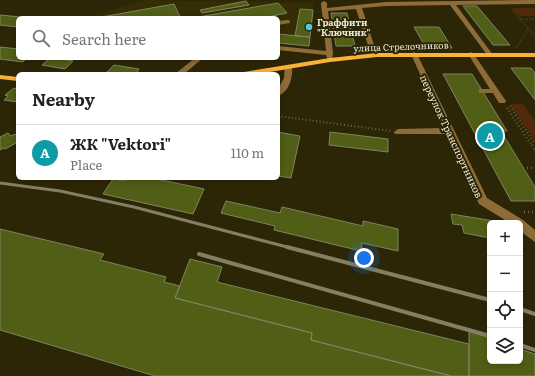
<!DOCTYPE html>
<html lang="en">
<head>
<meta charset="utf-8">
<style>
  :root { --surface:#fff; --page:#f2f2f2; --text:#222; --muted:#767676; --line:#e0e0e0; --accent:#1a73e8 }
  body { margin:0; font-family:Literata,serif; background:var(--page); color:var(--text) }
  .controls { position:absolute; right:12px; bottom:12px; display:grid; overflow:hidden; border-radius:6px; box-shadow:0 2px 6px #0003 }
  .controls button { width:36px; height:36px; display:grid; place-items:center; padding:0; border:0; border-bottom:1px solid var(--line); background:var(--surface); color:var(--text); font:20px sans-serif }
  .you { position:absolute; left:364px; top:258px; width:14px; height:14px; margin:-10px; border:3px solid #fff; border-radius:50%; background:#1a73e8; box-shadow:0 0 0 6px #1a73e833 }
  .badge { display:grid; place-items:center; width:26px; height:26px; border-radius:50%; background:var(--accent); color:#fff; font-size:13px; font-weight:700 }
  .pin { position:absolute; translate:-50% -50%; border:2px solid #fff; box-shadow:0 1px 4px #0006 }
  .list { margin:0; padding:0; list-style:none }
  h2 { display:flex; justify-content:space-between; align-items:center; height:52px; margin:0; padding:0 16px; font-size:17px }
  h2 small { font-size:13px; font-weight:400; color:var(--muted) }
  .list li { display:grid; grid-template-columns:26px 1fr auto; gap:12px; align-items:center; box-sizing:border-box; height:56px; padding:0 16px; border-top:1px solid var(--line) }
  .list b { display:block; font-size:15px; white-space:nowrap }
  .list p { margin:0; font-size:13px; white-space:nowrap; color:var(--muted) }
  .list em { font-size:13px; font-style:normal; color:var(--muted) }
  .icon { flex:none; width:22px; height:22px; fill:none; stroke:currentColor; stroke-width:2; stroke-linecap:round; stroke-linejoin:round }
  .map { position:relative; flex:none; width:535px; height:376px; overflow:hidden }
  .search { position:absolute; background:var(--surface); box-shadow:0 2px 6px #0003; left:16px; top:16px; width:264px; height:44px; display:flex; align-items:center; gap:10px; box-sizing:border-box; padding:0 14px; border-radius:6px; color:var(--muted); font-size:15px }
  .panel { position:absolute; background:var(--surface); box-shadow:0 2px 6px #0003; left:16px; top:72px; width:264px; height:108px; border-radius:6px }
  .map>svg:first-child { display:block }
  .built { fill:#352d03 }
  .green { fill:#51290b }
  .building { fill:#515e15; stroke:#7c8463 }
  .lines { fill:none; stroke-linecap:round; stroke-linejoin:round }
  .path-far2 { stroke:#696347; stroke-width:1.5; stroke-dasharray:0.5 2; stroke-linecap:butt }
  .path-far1 { stroke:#696347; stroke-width:2; stroke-dasharray:1 2.5; stroke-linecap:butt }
  .path { stroke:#696347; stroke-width:2.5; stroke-dasharray:1 3; stroke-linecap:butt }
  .minor { fill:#8e6c39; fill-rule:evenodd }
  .major { fill:#f9b138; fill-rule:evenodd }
  .rail-far1 { stroke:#837e64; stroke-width:3 }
  .rail { stroke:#837e64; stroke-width:4 }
  .poi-dot { fill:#53cbda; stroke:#2d2606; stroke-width:1.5 }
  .labels { text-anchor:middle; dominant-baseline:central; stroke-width:4; stroke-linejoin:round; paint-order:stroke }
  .far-poi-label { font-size:9px; font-weight:bold; fill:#ece9d6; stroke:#2d2606; text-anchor:start }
  .far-street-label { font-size:9px; fill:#ece9d6; stroke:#2d2606 }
  .street-label { font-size:10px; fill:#ece9d6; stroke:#2d2606 }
</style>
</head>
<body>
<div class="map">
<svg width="535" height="376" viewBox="0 0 535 376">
  <rect width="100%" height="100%" fill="#2d2606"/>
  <path class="built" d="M144,0l170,3 -5,43 -31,-3v-25h-193z"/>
  <path class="green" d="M513,8h22v8h-15l-9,-7z
    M510,104h13l12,17v20z"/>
  <path class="building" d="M246,1l3,4 -47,8 -2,-3z
    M278,3l9,10 -25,5 -64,-1z
    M174,4l6,13 -84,1z
    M463,6h14l33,39h-17z
    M300,9l13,1 -3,27 -15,-1z
    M331,13h16l8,33h-19z
    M0,15l31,3h-13v9l-18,-2z
    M414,27h25l13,21h-26z
    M278,34l32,3 -1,9 -31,-3z
    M0,47l18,2v9h9l-4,4 -23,-3z
    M50,58h5l18,3 -8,8 -23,-4z
    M114,65l25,4 -3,5 -30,-1z
    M511,68h20l4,5v27z
    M443,74h29l35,57h-6l34,56v14h-24z
    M14,88l4,1v13l-14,-2 4,-4 -3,-1z
    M278,132l22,4 -9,42 -13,-2z
    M330,132l58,7v13l-59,-7z
    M8,133l3,3 4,-2 3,3v5l-13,7 -1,-1 -4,2v-13z
    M127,178h25l52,11 -11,25 -90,-20 10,-15 12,2z
    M226,201l54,12 2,-6 81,19v-5l35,8v22l-36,-8 -1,8 -87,-21 1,-4 -54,-13z
    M451,214l49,8v1h-10v15l-26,-5 -2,-8 -9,-1z
    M0,229l104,25 -4,6 66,17 -2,5 16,4 -5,12 137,35 -1,7 140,36h-296l-155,-46z
    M190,259l32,8 -5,15 252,62v32h-18l-140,-36 1,-7 -137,-35z
    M469,331l21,7v23h30v-12l15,5v22h-66z"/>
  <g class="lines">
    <path class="path-far2" d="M513,11l22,25
      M520,19h15
      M517,47l11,-18"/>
    <path class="path-far1" d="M510,106l25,38
      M507,108l25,38
      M278,116l112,15"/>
    <path class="path" d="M532,145l3,5
      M523,168h12
      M524,212h11"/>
    <path class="minor" d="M535,0v4l-79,1 37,50 -3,2 -2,-1 -38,-51 -64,1 -24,2 13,40 5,7 -1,1h-4l-6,-8 -13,-39 -28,2 5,42 -1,8h-4l-2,-6 -48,-5v-4l48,5 -5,-48 3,-2 3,2v5l59,-6z
      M288,20l2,1v2l-12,2v-4z
      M414,52l3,2 70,144 36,22 12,10v12l-15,-11v-8h-10l-31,-19 -32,-70h-52l-1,-2 4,-3 46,-1 -33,-74z
      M471,52l2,1 33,48 -1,2h-6l-6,-10h-14v-4h11l-22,-35z
      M195,58h8l-19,16h-9z
      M285,65h6l1,2c1,11 -3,25 -14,29v-7l6,-11z"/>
    <path class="major" d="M377,53h158v4h-158l-47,5 -72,12h-18l4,-2 86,-14z
      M0,75l18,2v4l-18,-2z"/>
    <path class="rail-far1" d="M0,183l60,8 74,16 157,41"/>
    <path class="rail" d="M287,247l203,53
      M199,254l291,82
      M520,309l15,5
      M520,345l15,5"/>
  </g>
  <circle class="poi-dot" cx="309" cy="27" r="4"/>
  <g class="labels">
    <g class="far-poi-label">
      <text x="317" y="22">Граффити<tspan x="317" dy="10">"Ключник"</tspan></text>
    </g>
    <g class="far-street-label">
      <text transform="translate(401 46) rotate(-2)">улица Стрелочников</text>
    </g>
    <g class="street-label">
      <text transform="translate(452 136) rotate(65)">переулок Транспортников</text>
    </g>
  </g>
</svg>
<div class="controls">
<button>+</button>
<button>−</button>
<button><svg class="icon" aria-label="locate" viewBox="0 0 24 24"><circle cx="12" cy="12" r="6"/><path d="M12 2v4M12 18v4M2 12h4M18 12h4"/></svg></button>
<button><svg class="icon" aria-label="layers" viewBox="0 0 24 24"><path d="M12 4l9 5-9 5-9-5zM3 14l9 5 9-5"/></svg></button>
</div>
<div class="you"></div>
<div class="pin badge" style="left:490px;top:136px;background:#0f9aa8">A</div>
<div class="search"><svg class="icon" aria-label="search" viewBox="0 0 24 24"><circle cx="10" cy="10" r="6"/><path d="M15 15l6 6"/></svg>Search here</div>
<section class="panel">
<h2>Nearby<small></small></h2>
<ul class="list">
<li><span class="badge" style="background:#0f9aa8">A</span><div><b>ЖК &quot;Vektori&quot;</b><p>Place</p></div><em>110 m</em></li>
</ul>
</section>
</div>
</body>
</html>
